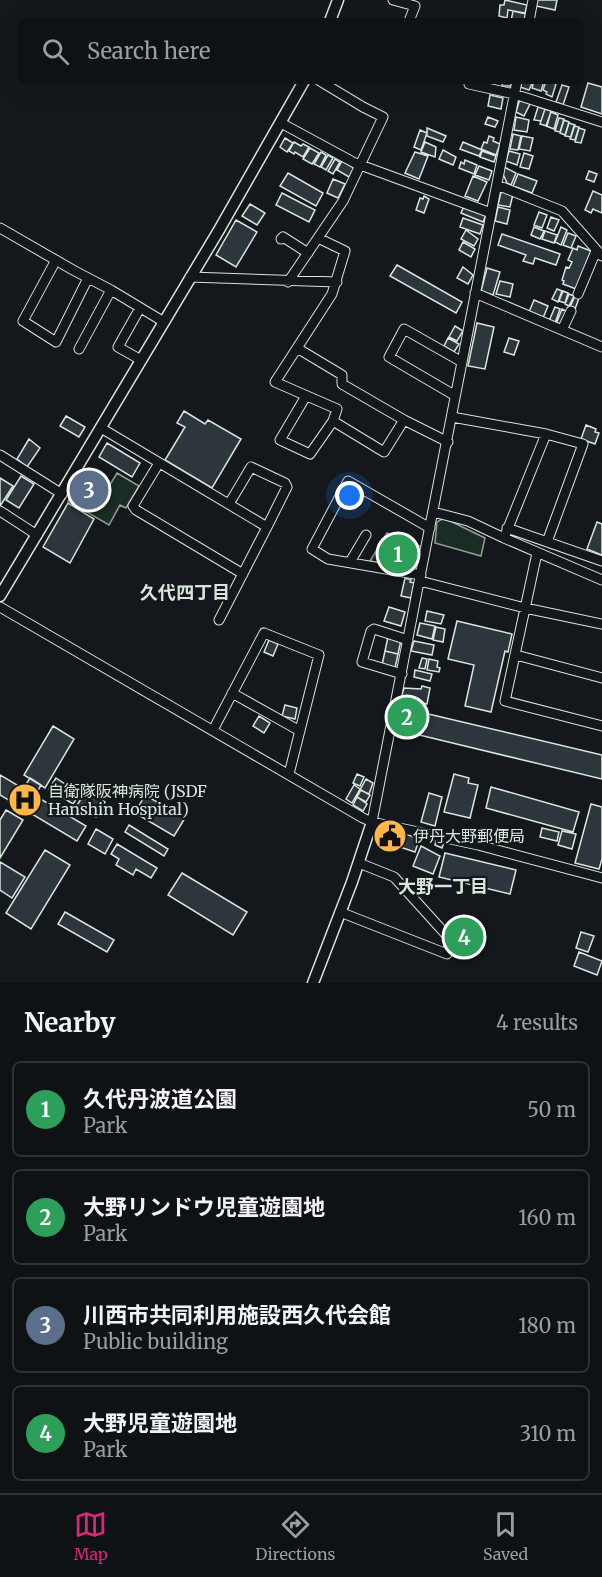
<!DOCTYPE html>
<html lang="en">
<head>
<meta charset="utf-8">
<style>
  :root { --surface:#0f1215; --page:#181b1e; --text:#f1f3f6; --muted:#9b9ea0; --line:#2f3234; --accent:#db2777 }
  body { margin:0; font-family:Merriweather,"Noto Sans JP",serif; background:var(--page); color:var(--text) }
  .you { position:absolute; left:350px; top:496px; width:21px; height:21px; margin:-15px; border:4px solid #fff; border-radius:50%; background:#1a73e8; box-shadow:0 0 0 9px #1a73e833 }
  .badge { display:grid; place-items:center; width:39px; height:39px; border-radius:50%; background:var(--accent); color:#fff; font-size:20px; font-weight:700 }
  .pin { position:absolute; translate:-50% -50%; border:3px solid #fff; box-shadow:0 2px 6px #0006 }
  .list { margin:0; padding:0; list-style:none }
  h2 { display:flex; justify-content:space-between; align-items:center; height:78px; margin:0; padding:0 24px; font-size:26px }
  h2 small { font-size:20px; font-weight:400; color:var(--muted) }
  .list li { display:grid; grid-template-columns:39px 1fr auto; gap:18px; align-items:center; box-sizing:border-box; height:96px; margin:0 12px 12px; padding:0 12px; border:2px solid var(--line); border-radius:9px }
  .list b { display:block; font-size:22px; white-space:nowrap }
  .list p { margin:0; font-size:20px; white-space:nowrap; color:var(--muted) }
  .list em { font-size:20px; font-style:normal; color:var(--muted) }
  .icon { flex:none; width:33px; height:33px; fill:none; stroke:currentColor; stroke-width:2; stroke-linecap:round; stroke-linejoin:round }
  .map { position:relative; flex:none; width:602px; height:983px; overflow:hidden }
  .search { position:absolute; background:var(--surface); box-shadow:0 6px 24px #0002; left:18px; right:18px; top:18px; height:66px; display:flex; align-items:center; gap:15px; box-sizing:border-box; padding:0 21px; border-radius:9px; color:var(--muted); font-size:22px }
  .sheet { height:510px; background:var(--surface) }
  nav { display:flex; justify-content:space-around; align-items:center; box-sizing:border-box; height:84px; border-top:2px solid var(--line); background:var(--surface); font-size:16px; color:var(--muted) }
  nav a { display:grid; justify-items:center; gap:3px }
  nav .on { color:var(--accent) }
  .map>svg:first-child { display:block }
  .green { fill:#1a2d24; stroke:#939e99; stroke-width:1.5 }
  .building { fill:#2c363c; stroke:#d8e6dc; stroke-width:1.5 }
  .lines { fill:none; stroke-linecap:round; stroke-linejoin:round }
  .minor-casing { stroke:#d8e6dc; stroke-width:11 }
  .tertiary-casing { stroke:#d8e6dc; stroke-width:13 }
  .minor { stroke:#14181c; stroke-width:9 }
  .tertiary { stroke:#14181c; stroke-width:10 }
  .labels { text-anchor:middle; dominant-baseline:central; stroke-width:4.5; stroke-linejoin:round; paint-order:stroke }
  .poi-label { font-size:16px; fill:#d8e6dc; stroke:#14181c; text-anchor:start }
  .neighbourhood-label { font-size:18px; font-weight:bold; fill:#d8e6dc; stroke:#14181c }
</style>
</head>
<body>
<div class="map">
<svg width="602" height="983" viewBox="0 0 602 983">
  <rect width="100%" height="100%" fill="#14181c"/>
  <path class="green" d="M117,473l22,13 -13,22 -6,-3 -11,20 -41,-24 4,-6 24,13z
    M444,518l41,20 -4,18 -46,-13 2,-21z
    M387,533l24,11 13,3 -5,24 -49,-10z
    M404,700l15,3 -10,24 -10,-3z
    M463,925l13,13 -5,11 -16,-6 1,-5 -3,-3z"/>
  <path class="building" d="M505,0l22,5 -2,8 -17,-3 -1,8 -8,-2 1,-11h4z
    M537,0h20l-2,10 -19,-4z
    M513,11l13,3 -2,7h-13z
    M503,81h9l-1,5h-9z
    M522,81h11l-4,9 -9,-3z
    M534,81h10l-3,10 -9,-3z
    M546,81l10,3 -4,13 -6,-3 1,-2 -4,-2z
    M588,83l14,4v27l-21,-7z
    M562,85l7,2 -6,18 -7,-3z
    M490,95l13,3 -2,11 -13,-3z
    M520,99l10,5 -6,12 -8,-4z
    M538,107l7,2 -4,12 -7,-1z
    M545,109l6,2 -4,15 -7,-2z
    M551,112l7,3 -4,14 -8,-3z
    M488,117l10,4 -3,6 -10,-3z
    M516,117l13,3 -2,12 -13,-2z
    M559,118l5,1 -4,13 -5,-1z
    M564,120l5,2 -4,13 -5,-2z
    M569,123l6,2 -4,12 -6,-1z
    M574,126l5,1 -4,13 -5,-1z
    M427,128l19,8 -3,6 -16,-6z
    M579,128l6,2 -4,13 -6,-1z
    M420,130l7,3 -6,17 -7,-3z
    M513,134l8,2 -3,14 -8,-1z
    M489,136l5,2 -1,3 7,3 -4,11 -15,-6 3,-7 3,1z
    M522,136l11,2 -3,13 -11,-2z
    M285,138l8,5 -6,9 -7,-5z
    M294,142l7,4 2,-2 6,3 -6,10 -8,-5 -1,2 -5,-3z
    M425,142l11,5 -1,10 -14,-5z
    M463,142l19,8 -3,6 -19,-7z
    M310,148l9,5 -7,11 -9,-5z
    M443,150l13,7 -3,8 -14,-6z
    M482,151l14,5 -2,6 -14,-5z
    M509,151l11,3 -3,11 -11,-4z
    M321,152l5,3 -6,12 -6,-3z
    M415,152l13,4 -9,23 -14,-6z
    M524,153l9,3 -4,13 -9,-2z
    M328,155l5,3 -7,12 -5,-3z
    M335,159l5,3 -7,12 -5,-3z
    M465,160l12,5 -3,9 -15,-6 2,-6 3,2z
    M342,161l12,7 -5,9 -12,-7z
    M479,166l13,5 -3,9 -14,-5z
    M504,167l12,6 -5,12 -4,-2 -4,-9z
    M589,171l8,3 -3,8 -8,-3z
    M288,173l35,20 -7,13 -36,-20z
    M518,174l19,7 -5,12 -19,-7z
    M473,176l14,6 -9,19 -13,-5z
    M333,179l12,5 -7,14 -11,-5z
    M593,191l9,4v18l-9,-4 -2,4 -6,-3z
    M501,192l12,2 -3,13 -12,-2z
    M282,193l33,17 -6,12 -33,-17z
    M424,196l5,3 -5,14 -8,-3 4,-12 3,1z
    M250,204l15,9 -8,12 -15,-9z
    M464,206l22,9 -3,7 -22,-9z
    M498,207l12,3 -3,14 -12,-3z
    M539,212l8,3 -5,13 -8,-3z
    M551,217l8,3 -5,11 -7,-3z
    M463,218l20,7 -3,9 -20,-7z
    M236,220l21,12 -21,35 -20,-12z
    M534,227l10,4 -4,8 -9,-4z
    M561,227l6,3 -6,15 -6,-3z
    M466,230l12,9 -4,7 -13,-7z
    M545,231l12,4 -3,8 -12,-4z
    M568,233l8,3 -5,12 -8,-3z
    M502,234l58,20 -4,11 -21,-7 -2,6 -10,-3 3,-6 -28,-10z
    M463,242l12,7 -4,8 -12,-7z
    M578,246l13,5 -15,38 -13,-5 1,-3 -2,-1 4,-13 3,1 3,-6 -4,-2 5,-12 4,2z
    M397,265l65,37 -6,11 -66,-37z
    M463,267l10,8 -5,9 -11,-6z
    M487,268l13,4 -7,23 -12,-4z
    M500,281l13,3 -3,13 -14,-3z
    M557,289l5,2 -4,11 -6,-3z
    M563,291l5,2 -3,10 -6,-2z
    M569,294l5,2 -5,10 -4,-2z
    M575,296l4,2 -4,11 -5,-2z
    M534,300l14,6 -5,12 -14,-6z
    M555,307l5,2 -5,14 -6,-2z
    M562,309l6,3 -6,14 -6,-2z
    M477,323l17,4 -9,42 -17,-3z
    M455,326l8,5 -6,10 -8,-4z
    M448,338l11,6 -5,8 -10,-6z
    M509,338l10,3 -5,14 -10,-3z
    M184,411l21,13 3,-4 33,19 -29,49 -47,-28 20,-33 -8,-4z
    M66,416l19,11 -6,10 -19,-11z
    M586,425l10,4 -1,3 4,1 -4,11 -14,-5z
    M29,439l11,9 -13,19 -10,-8z
    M107,443l33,20 -8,14 -33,-20z
    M92,475l13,8 -13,22 -19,-11 6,-10 7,1z
    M21,476l13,8 -15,24 -13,-8z
    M0,478l13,8 -13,20z
    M68,503l26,16 -24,44 -27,-16z
    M597,522l5,2v31l-15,-6z
    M405,578l6,2 -1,2 4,1 -3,15 -10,-2z
    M389,607l16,5 -4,14 -17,-5z
    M427,611l17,4 -3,9 -16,-3z
    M457,621l55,13 -4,18 -3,-1 -14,61 -26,-6 9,-41 -26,-6z
    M420,623l15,3 -3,13 -15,-4z
    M436,627l9,2 -2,13 -10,-2z
    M388,637l13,3 -3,14 -13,-3z
    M269,640l9,4 -5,12 -9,-4z
    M414,641l20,4 -2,10 -21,-4z
    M385,651l13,3 -3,14 -13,-3z
    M422,658l5,1 -2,10 -6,-1z
    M429,659l9,2 -1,6 3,1 -1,4 -12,-2z
    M415,670l17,4 -2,7 -16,-4z
    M422,686l8,2 -3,16 -26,-6 3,-10 17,1z
    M285,705l12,3 -2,11 -13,-3z
    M420,712l182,43v24l-187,-45z
    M259,716l11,7 -6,10 -11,-7z
    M53,726l21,13 -29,49 -21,-13z
    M357,774l7,3 -4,9 -7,-3z
    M454,774l15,4 -1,5 10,2 -8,33 -26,-6z
    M0,775l86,51 -9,15 -77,-46z
    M30,778l11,7 -6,11 -12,-7z
    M56,778l24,16 -7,10 -24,-15z
    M366,779l7,4 -4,11 -9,-4z
    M354,785l6,4 -8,14 -6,-4z
    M491,787l88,25 -6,20 -87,-24z
    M87,790l18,12 -9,15 -19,-12z
    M361,790l9,5 -4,7 -9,-5z
    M429,793l13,4 -7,29 -14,-4z
    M145,795l40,23 -11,18 -39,-23z
    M357,797l10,7 -4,7 -10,-6z
    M591,804l11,3v52l-3,10 -24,-6z
    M6,810l17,10 -23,38v-38z
    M129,825l39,24 -4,7 -39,-24z
    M380,828l22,5 -3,12 -22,-5z
    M542,828l17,4 -2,9 -17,-4z
    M96,829l17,10 -8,15 -17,-10z
    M562,831l14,3 -4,15 -14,-4z
    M405,833l14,7 -4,12 -15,-5z
    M436,840l8,2 -2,6 -7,-3z
    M117,844l40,24 -6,10 -15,-9 -3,6 -17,-10 3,-6 -8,-5z
    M421,846l19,10 -7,18 -20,-8z
    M45,850l25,15 -39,64 -25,-16z
    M445,853l71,17 -6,24 -71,-17z
    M0,862l25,15 -13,21 -12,-8z
    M182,873l65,39 -14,23 -65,-40z
    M65,912l49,28 -7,12 -49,-28z
    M581,932l13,4 -6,16 -12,-4z
    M579,952l23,9 -5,14 -23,-9z"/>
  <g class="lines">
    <g class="minor-casing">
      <path id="minor" d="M393,0l22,6 -6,15
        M529,21l4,-21
        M469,81v3l45,10 88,28
        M281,123l74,40 136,50
        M497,185l65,26 40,45
        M0,228l73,42 38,20 53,32
        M318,238l27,13 -13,43 -57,88 62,27 -4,12 51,31 20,-32 44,22
        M281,239l2,-2 25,16
        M56,260l-33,61 33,21 32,-64
        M190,277l147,5
        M288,282l55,-81 40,-84 -20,-10 -43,-26
        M475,293l127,54
        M578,294l18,-43
        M140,308l-22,39 23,13
        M562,330l9,-19
        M297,348l45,27v9l62,36
        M79,349l32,-59
        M454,395l-65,-38 15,-28 58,33
        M306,396l-26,44 30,14 23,-33
        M452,417l94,17 37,10 -36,98
        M101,428l166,99 -48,93
        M0,455l62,39
        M159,463l-26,43 3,4 107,64
        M229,504l22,-37 34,16 2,4 -20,40
        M0,511l37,24
        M433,512l35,9 36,17 98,42
        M507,528l95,33
        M504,538l42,-104
        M537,553l-32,148 97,25
        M350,562l16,-27
        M421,575l-93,-16 -16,-10 36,-68 82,47
        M420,581l105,27 77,16
        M0,607l363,211 9,4 106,23 124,33
        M516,655l86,23
        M402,674l-40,-12 9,-31 3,-2 34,11
        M232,693l68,38
        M213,730l51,-97 55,22 -30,119
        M372,822l145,-741
        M340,912l107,42 4,-14 -57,-63 -35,-14"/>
    </g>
    <g class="tertiary-casing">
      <path id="tertiary" d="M330,21l8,-21
        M0,596l219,-366 85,-149
        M313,983l39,-101 20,-60"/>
    </g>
    <use href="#minor" class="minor"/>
    <use href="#tertiary" class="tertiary"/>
  </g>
  <defs>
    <g id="hospital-disc" transform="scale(1.725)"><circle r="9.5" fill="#ffb74d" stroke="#14181c"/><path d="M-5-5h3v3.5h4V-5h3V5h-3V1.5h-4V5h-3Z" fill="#111"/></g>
    <g id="civic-disc" transform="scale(1.725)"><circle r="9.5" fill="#ffb74d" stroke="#14181c"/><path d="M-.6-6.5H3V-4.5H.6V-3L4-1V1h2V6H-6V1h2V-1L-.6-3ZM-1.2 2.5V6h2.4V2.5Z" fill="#111"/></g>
  </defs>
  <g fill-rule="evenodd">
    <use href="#hospital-disc" x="25" y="800"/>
    <use href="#civic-disc" x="390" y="836"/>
  </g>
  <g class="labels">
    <g class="poi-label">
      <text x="48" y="791">自衛隊阪神病院 (JSDF<tspan x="48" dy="18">Hanshin Hospital)</tspan></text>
      <text x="413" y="836">伊丹大野郵便局</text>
    </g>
    <g class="neighbourhood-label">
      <text x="185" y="592">久代四丁目</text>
      <text x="443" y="886">大野一丁目</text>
    </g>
  </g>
</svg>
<div class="you"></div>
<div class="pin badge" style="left:398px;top:554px;background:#2e9e5b">1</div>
<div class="pin badge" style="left:407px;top:717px;background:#2e9e5b">2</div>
<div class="pin badge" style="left:89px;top:490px;background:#5c6f8a">3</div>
<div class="pin badge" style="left:464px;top:937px;background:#2e9e5b">4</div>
<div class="search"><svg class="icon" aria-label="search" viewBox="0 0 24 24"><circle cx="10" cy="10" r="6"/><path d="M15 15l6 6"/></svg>Search here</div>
</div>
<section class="sheet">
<h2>Nearby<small>4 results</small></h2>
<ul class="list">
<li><span class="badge" style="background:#2e9e5b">1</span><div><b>久代丹波道公園</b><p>Park</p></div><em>50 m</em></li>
<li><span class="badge" style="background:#2e9e5b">2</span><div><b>大野リンドウ児童遊園地</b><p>Park</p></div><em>160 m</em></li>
<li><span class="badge" style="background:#5c6f8a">3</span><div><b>川西市共同利用施設西久代会館</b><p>Public building</p></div><em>180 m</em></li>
<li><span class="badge" style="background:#2e9e5b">4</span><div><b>大野児童遊園地</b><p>Park</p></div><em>310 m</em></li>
</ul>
</section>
<nav>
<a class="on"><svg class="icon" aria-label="map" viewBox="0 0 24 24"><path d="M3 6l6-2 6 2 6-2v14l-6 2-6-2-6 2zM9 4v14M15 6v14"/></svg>Map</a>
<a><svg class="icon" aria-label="directions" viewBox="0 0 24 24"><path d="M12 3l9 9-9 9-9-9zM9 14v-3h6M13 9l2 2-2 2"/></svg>Directions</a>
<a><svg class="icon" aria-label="saved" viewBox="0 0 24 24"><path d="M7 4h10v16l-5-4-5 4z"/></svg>Saved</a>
</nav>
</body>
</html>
